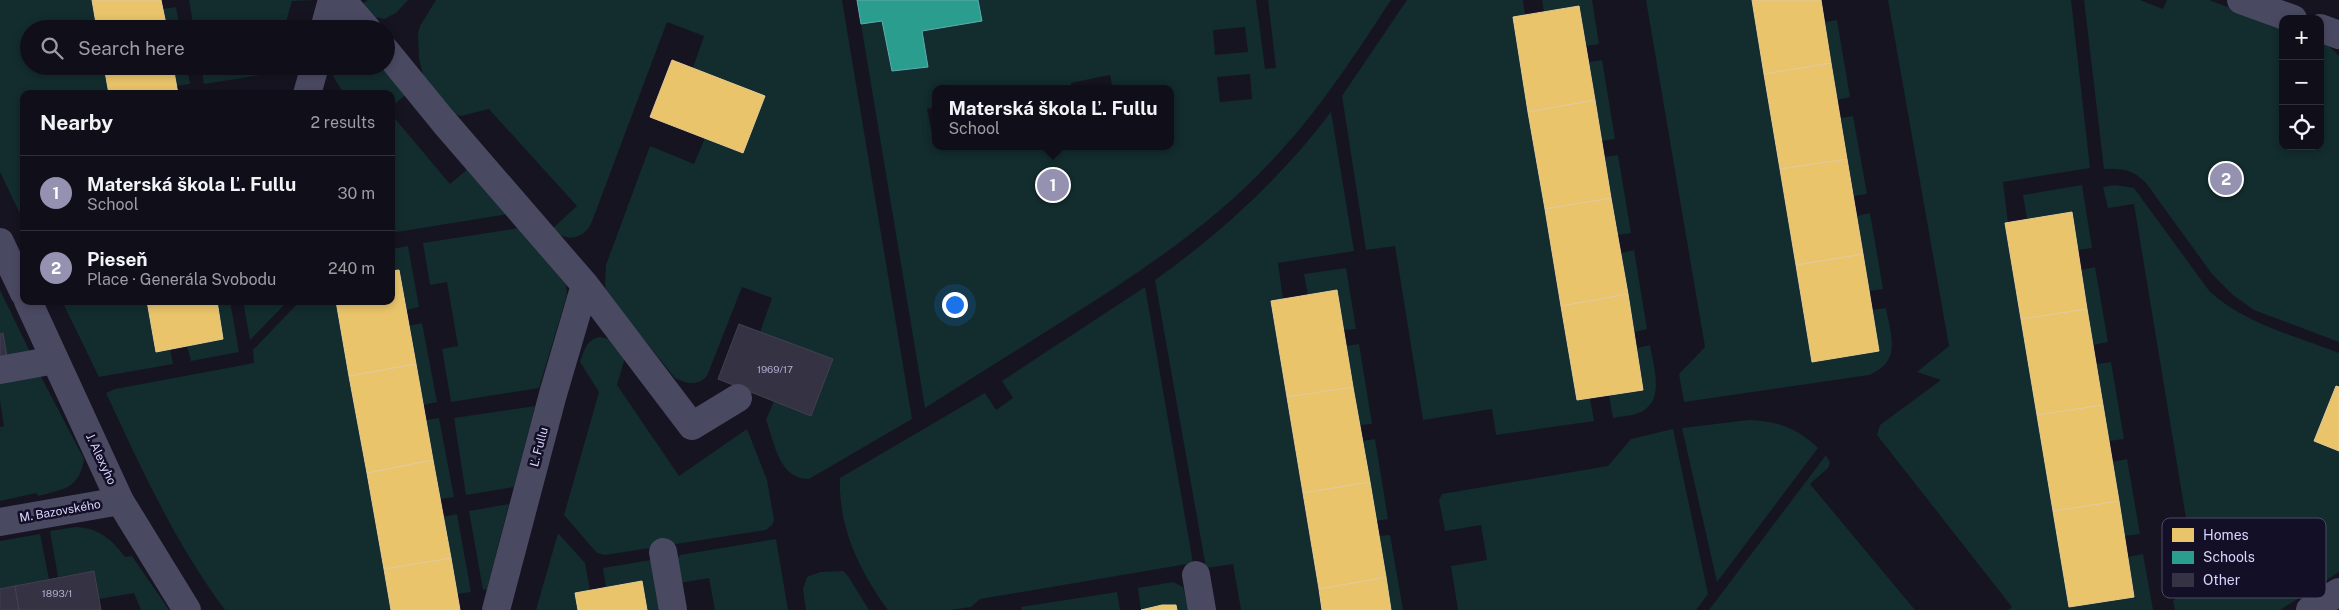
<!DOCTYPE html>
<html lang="en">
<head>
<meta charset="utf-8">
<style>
  :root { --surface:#100f19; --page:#191822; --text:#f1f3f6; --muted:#9c9ca2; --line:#302f38; --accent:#9591b1 }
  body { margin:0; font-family:"Public Sans",sans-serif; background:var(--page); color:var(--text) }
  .controls { position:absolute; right:15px; top:15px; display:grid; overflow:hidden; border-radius:10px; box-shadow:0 2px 8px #0003 }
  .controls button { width:45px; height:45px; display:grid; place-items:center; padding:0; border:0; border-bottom:1px solid var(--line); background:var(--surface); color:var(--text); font:25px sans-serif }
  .you { position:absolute; left:954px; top:304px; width:18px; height:18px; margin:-12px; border:4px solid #fff; border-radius:50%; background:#1a73e8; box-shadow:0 0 0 8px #1a73e833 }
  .badge { display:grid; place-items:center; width:32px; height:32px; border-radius:50%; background:var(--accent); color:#fff; font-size:16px; font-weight:700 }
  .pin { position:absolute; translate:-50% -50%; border:2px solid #fff; box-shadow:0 1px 5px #0006 }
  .popup { position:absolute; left:932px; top:85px; width:242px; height:65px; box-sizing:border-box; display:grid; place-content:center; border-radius:10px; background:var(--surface); filter:drop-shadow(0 1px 4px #0005); font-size:16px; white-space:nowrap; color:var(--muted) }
  .popup b { font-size:19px; color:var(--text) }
  .popup::after { content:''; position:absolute; left:50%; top:100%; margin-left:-10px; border:10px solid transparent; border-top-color:var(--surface) }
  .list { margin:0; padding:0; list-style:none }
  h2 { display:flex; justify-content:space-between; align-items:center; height:65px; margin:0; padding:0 20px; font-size:21px }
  h2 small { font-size:16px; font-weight:400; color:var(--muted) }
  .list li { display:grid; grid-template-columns:32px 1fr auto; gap:15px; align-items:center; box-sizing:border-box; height:75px; padding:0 20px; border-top:1px solid var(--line) }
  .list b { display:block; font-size:19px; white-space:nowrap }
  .list p { margin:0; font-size:16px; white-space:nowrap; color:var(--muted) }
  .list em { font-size:16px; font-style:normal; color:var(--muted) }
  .icon { flex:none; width:28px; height:28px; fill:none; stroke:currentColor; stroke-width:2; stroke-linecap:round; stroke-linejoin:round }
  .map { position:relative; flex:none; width:2339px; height:610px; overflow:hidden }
  .search { position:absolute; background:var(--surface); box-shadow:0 2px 8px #0003; left:20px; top:20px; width:375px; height:55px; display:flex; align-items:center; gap:12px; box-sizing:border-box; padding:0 18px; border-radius:28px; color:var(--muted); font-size:19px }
  .panel { position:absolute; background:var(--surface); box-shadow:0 2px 8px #0003; left:20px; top:90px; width:375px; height:215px; border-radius:10px }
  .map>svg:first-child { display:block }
  .green { fill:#132c2d; fill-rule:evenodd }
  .homes { fill:#e9c46a; stroke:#e4c997 }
  .schools { fill:#2a9d8f; stroke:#5eaeb1 }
  .building { fill:#343243; stroke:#433f54 }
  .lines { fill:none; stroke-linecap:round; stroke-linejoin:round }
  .minor { stroke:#4a4962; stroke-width:28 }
  .labels { text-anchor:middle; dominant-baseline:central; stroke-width:5; stroke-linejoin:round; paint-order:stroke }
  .number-label { font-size:10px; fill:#b0acd0 }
  .street-label { font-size:12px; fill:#d9d4ff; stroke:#130f26 }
  .key { fill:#130f26; stroke:#4e4a67; stroke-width:1 }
  .key-label { font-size:14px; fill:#d9d4ff }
</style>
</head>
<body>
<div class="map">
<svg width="2339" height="610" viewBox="0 0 2339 610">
  <rect width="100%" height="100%" fill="#161421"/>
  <path class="green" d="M0,0h92l5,29h-68v37h75l5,28h-85v128l-24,-50z
    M189,0h125l-22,1 -8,28h-90z
    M368,0h40l-12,13 -12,6 -9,-2 -12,-14z
    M436,0h406l70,419 -103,60c-30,0 -34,-35 -43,-59l8,-19 37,14 22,-55 -73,-28 12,-34 -30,-11 -35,89c-10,10 -19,8 -32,2l-68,-84 -2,-9 1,-20 44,-119 44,18 11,-26 38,15 22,-57 -72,-28 11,-32 -37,-14 -76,202c-9,16 -25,18 -39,5l25,-23 -88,-97 -28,7 -9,-3 -27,-30 -6,-25 -1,-25 2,-7z
    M978,0h278l9,69 11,-1 -8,-68h123c-35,53 -70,108 -114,155 -61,67 -135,116 -211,164 -47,30 -94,59 -141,89l-64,-384 21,-3 11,50 35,-5 -6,-35 59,-10zM1245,27l3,25 -33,3 -2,-25zM1250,74l2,25 -32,3 -3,-25zM1110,75l3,14h57v57h-234l-1,-8h-2l-6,-29 9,-2v-18h136l-1,-6z
    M1407,0h116l2,15 -12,2 64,383 13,-1 4,22 -98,14 -4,-26 -69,11 -28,-174 -29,4 -24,-154z
    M1542,0h50l7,44 -13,2 -7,-40 -35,6z
    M1646,0h106l60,362 67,-11 -7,-41 14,-2c5,29 16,53 -17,67l-185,27 -5,-28 26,-27z
    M1888,0h183l19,168 -87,14 5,40 -3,1 64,384 65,-10 -6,-40 15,-3 10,56h-145l4,-3 -135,-172 3,-10 61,-45 -24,-8 32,-26z
    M2084,0h56l23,9 4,-9h42l74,28v118h37v-104l8,3 11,11v286l-85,-32 -21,-15 -21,-21 -66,-91c-13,-13 -23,-15 -42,-14z
    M176,7l4,22h-13l-4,-20z
    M1837,20l13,77 -13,3 -12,-78z
    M1602,60l13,79 -13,2 -13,-79z
    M173,66h14l3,18 -13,2z
    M201,66h73l-1,7 -69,11z
    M327,66h57l23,28 -16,13v-13h-47z
    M1331,112l23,139 -76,12 5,36 -12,2 51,309h-81l-8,-46 -27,4 -51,-288c67,-48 126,-102 176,-168z
    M391,114l59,70 19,-16 39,46 -117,19z
    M1853,116l14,78 -13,2 -13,-78z
    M1618,155l13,78 -13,2 -14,-78z
    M2082,185l10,63 -14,2 -6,-38 -45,7 -4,-24z
    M2115,185l19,3 76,104c36,32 85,44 129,61v34l-3,-1 -22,55 25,10v121l-59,38h-105l-2,-9 23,-22 -62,-375 -26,4 -5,-21z
    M1870,213l13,76 -14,2 -12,-75z
    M519,228l47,57 1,10 -28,93 -88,14 -9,-53 16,-3 -11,-64 -17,3 -7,-42z
    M408,246l11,61 -13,3 -7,-40 -8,1v-22z
    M1634,250l13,79 -13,3 -13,-79z
    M2095,267l13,75 -15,3 -12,-75z
    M1346,268l10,61 -12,1 -7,-40 -29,5 -4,-21z
    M1145,287l48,276 -213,36 -9,8 -21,3h-62c-28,-38 -50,-83 -48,-132l145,-85 11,17 17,-12 -11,-17z
    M0,290l31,64 -24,3 -5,-24 -2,1z
    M62,301h85l9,51 14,-3 3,15 -74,13z
    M217,301h13l9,51 -48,9 -4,-15 36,-7z
    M243,301h45l-38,39z
    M300,301h36l55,309h-166c-50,-67 -84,-142 -119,-217l9,-4 139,-26 -1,-13z
    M422,323l15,79 -14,3 -14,-79z
    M600,337l9,2 17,15 -9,31 62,91 68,-47 20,51 7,40 -2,5 -6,5 -161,25 -8,-2 -33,-38 35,-123 -19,-30c5,-13 6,-22 20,-25z
    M1359,344l13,80 -12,1 -14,-79z
    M1650,345c3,20 15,53 -7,66 -9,5 -21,5 -30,7l-4,-23 34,-5 -6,-42z
    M2111,362l13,77 -15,2 -12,-77z
    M38,371l46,88c-5,30 -20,30 -46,37l-2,-3 -36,8v-74l4,-1 -4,-25v-24z
    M535,406l-21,81 -48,8 -12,-77z
    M439,418l15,79 -14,2 -14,-79z
    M1749,420c29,1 48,8 69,28l-101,134 -35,-154z
    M1673,429l35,165 -12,16h-238l-7,-44 36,-6 -6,-35 -36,6 -6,-31 3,-6 166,-28 23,-27z
    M1375,439l13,80 -12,2 -14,-80z
    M1826,455l4,8 -2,5 -18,16 105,126h-206z
    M2127,459l13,75 -16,2 -12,-74z
    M509,504l-22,85 -4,1 -14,-79z
    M457,514l14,78 -14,2 -14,-77z
    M76,527c22,1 36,12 49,30l7,-1 37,54h-28l-7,-17 -35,6 -6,-28 -35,6 -8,-46z
    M558,533l27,30 5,28 -12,19h-42z
    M40,534l9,45 -49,10v-48z
    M1390,535l13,75h-12l-12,-74z
    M776,539l12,71h-73l-6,-32 -29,5 -3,-24 3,-4z
    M651,560l9,50h-13l-5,-28 -36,6 -3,-20z
    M843,571l5,5 21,34h-63l-3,-21 4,-12 13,-5z
    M1173,582l10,5 6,23h-12l-7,-5 -29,5 -3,-22z
    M1117,592l3,18h-98l-1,-3z"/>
  <path class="homes" d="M92,0h69l6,29h-70z
    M1752,0h69l10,63 -67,11z
    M1579,6l16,94 -67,12 -15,-95z
    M672,60l93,36 -22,57 -93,-36z
    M1831,63l16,96 -67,10 -16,-95z
    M104,66h69l5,28h-69z
    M1595,100l16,98 -66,11 -17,-97z
    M1847,159l16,95 -67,11 -16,-96z
    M1611,198l17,96 -67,12 -16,-97z
    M2072,212l15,97 -66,10 -16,-96z
    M1863,254l16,97 -67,11 -16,-97z
    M399,270l17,94 -67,12 -13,-75h55v-30z
    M1337,290l16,97 -66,10 -16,-96z
    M1628,294l15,96 -66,10 -16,-94z
    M147,301h70l6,38 -67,13z
    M2087,309l16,96 -66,10 -16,-96z
    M416,364l17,96 -66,13 -18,-97z
    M2336,386l3,1v64l-25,-10z
    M1353,387l17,95 -67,11 -16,-96z
    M2103,405l16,96 -66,10 -16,-96z
    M433,460l18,98 -67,11 -17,-96z
    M1370,482l16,95 -67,12 -16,-96z
    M2119,501l15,96 -65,10 -16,-96z
    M451,558l9,52h-69l-7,-41z
    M1386,577l5,33h-69l-3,-21z
    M642,581l5,29h-69l-3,-17z
    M1162,605h14l1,5h-36z"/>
  <path class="schools" d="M857,0h121l4,21 -60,10 6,36 -36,4 -10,-50 -21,3z"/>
  <path class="building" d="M739,324l94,35 -22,57 -93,-37z
    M3,333l4,24 -7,2v-25z
    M94,571l7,39h-82l-4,-24z
    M15,586l4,24h-19v-21z"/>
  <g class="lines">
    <path class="minor" d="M342,0l25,29
      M2241,0l52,19
      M2320,28l19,7
      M324,29l8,-29
      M386,51l58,71 141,163 107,141 46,-28
      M307,94l8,-28
      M0,242l24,51
      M28,301l92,200 67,109
      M0,370l55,-10
      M0,522l120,-21
      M663,552l10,58
      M1196,575l6,35
      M496,610l57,-216 32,-109
      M2310,610l29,-18"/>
  </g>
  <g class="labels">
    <g class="number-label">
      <text x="775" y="369">1969/17</text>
      <text x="57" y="593">1893/1</text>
    </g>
    <g class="street-label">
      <text transform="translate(539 447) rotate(-75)">Ľ. Fullu</text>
      <text transform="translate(101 459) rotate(65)">J. Alexyho</text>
      <text transform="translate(60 511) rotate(-10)">M. Bazovského</text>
    </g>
  </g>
  <rect x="2162" y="518" width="164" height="80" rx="8" class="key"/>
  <rect x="2172" y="528" width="22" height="14" fill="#e9c46a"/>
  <rect x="2172" y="551" width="22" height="13" fill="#2a9d8f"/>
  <rect x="2172" y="573" width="22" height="14" fill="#343243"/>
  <g class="key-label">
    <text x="2203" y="540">Homes</text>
    <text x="2203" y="562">Schools</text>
    <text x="2203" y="585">Other</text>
  </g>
</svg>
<div class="controls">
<button>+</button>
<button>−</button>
<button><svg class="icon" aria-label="locate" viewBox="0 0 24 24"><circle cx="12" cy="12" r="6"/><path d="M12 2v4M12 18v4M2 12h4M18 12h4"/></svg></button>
</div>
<div class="you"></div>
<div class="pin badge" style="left:1053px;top:185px">1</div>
<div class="popup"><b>Materská škola Ľ. Fullu</b>School</div>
<div class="pin badge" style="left:2226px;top:179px">2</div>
<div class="search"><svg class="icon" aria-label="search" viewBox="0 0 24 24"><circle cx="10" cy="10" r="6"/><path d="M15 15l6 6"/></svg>Search here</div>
<section class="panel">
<h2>Nearby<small>2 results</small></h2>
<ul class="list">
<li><span class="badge">1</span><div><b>Materská škola Ľ. Fullu</b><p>School</p></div><em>30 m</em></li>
<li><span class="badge">2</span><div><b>Pieseň</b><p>Place · Generála Svobodu</p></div><em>240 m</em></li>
</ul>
</section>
</div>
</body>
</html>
